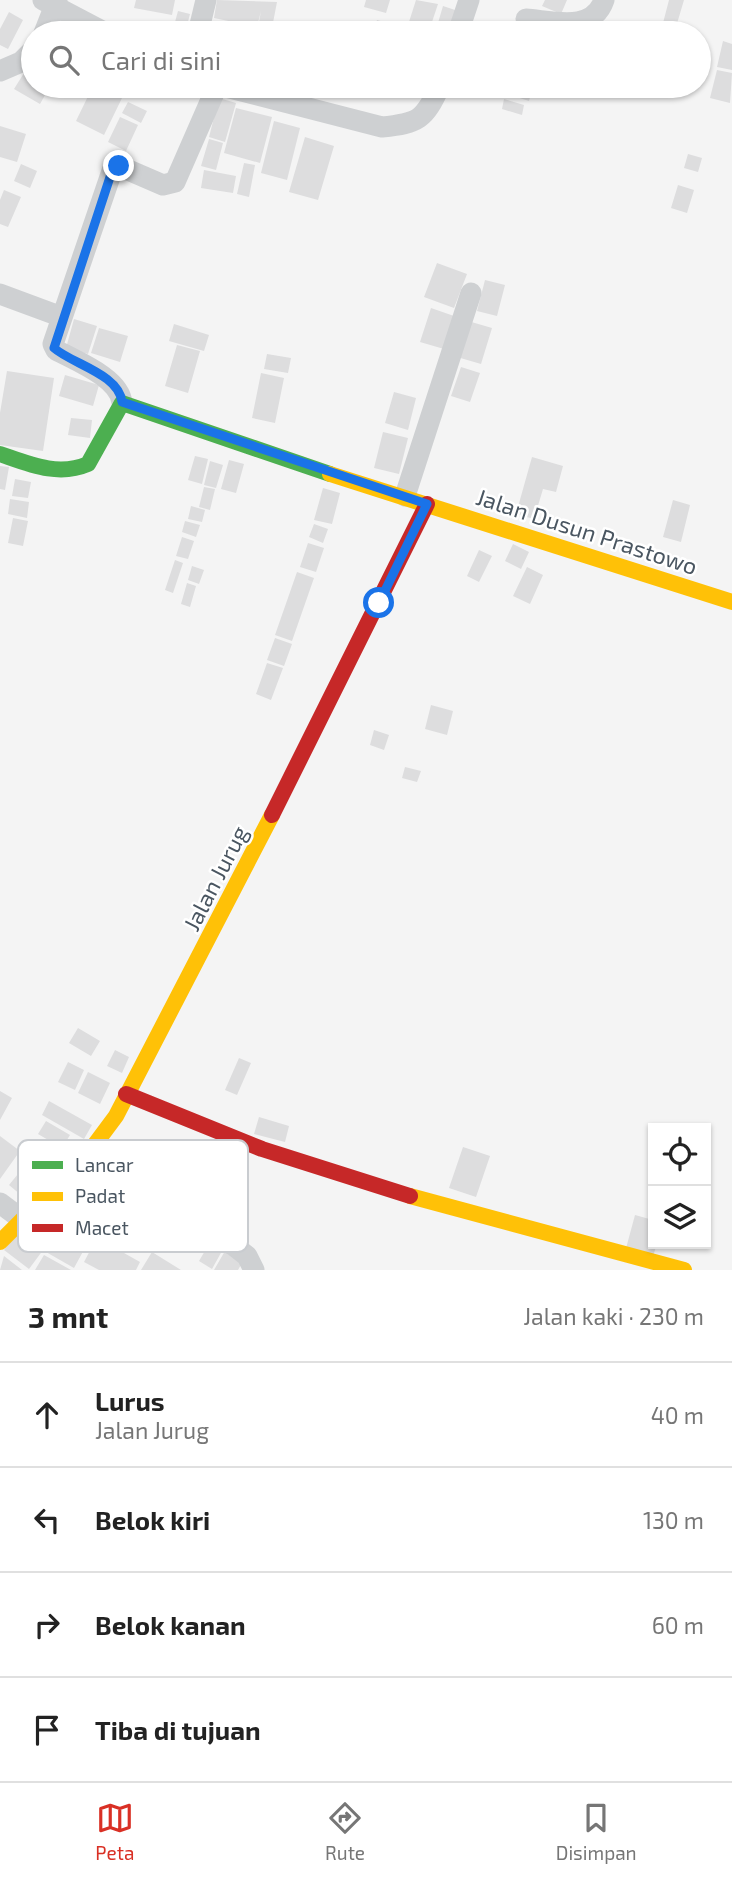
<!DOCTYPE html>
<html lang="id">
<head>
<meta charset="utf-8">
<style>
  :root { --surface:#fff; --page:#f2f2f2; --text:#222; --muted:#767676; --line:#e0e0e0; --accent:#d93025 }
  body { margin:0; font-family:"Exo 2",sans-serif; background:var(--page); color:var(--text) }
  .controls { position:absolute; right:21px; bottom:21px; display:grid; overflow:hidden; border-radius:0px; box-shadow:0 2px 5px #0004 }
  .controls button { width:63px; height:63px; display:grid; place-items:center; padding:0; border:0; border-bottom:2px solid var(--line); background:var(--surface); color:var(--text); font:35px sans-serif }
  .stop { position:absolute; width:21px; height:21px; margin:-16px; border:5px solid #1a73e8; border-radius:50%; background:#fff }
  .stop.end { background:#1a73e8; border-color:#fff; box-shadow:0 2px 7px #0008 }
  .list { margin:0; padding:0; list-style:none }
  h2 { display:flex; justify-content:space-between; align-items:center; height:91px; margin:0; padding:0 28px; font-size:30px }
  h2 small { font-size:23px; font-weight:400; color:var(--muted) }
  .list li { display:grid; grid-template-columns:46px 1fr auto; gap:21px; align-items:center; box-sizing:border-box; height:105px; padding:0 28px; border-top:2px solid var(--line) }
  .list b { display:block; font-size:26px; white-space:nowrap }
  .list p { margin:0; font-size:23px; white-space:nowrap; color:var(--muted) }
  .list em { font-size:23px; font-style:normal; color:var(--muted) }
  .icon { flex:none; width:38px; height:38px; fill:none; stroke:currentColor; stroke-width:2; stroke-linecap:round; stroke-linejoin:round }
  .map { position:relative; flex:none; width:732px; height:1270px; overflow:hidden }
  .search { position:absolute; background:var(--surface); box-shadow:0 2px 5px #0004; left:21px; right:21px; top:21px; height:77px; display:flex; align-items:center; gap:18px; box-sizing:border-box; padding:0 24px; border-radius:38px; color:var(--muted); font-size:26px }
  .sheet { height:511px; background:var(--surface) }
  nav { display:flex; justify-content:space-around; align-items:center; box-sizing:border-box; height:98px; border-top:2px solid var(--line); background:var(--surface); font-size:19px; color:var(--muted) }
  nav a { display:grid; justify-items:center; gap:4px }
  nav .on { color:var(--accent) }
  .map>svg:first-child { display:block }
  .building { fill:#ddddde }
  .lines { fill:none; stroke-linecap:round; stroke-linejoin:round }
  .street { stroke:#ced0d2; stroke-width:21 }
  .fast { stroke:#4caf50; stroke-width:16 }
  .slow { stroke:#ffc107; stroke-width:16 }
  .jam { stroke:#c62828; stroke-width:16 }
  .route { stroke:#1a73e8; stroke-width:9 }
  .labels { text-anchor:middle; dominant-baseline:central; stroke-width:5; stroke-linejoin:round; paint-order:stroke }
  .street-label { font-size:23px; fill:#4a5661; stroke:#fff }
  .key { fill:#fff; stroke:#c9ccd0; stroke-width:2 }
  .key-label { font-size:19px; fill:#4a5661 }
</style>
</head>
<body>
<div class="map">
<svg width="732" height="1270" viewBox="0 0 732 1270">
  <rect width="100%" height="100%" fill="#f4f4f4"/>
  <path class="building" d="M136,0h39l-3,15 -38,-7z
    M217,0l60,2 -6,31h-14l4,-22 -4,16 -43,-9z
    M366,0h24l-4,13 -22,-6z
    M416,0l22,4 -9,27 -21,-6z
    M545,0h22l-6,14 -19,-8z
    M669,0h15l-8,27 -13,-4z
    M443,6l15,5 -7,22h-16z
    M178,11l12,3 -5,19h-13z
    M9,12l14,8 -15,29 -8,-4v-16z
    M377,20l35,10 -1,3 -38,-1z
    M495,22l12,1 -2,10h-12z
    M723,41l9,3v26l-15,-3z
    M717,70l15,3 -2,30 -20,-5z
    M24,73l9,5v8l16,2 -9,16 -26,-15z
    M93,86l29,12 -18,37 -28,-14z
    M509,86h24l-4,15 -22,-7z
    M219,98l17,5 -11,39 -16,-5z
    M504,99l20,6 -2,10 -20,-6z
    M128,102l19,9 -6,12 -19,-10z
    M236,108l36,9 -12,46 -36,-10z
    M120,117l18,8 -12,26 -18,-9z
    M274,121l26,7 -13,52 -26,-7z
    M0,126l26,8 -9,28 -17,-5z
    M305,137l29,9 -16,54 -29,-8z
    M209,139l14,4 -7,27 -15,-4z
    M688,154l14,4 -4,14 -14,-4z
    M244,163l11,2 -6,32 -12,-3z
    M21,164l16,7 -7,17 -16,-7z
    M204,170l32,6 -3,17 -32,-5z
    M678,185l16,5 -7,23 -16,-5z
    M4,190l17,7 -13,30 -8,-3v-24z
    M437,263l30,11 -13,34 -30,-11z
    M485,280l20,5 -8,31 -20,-5z
    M431,308l23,8 -10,33 -24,-7z
    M74,319l23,7 -9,28 -22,-6z
    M468,321l24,7 -11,36 -24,-7z
    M174,324l35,11 -5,16 -35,-10z
    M99,328l29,8 -8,26 -29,-9z
    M177,345l23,6 -12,42 -23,-7z
    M267,354l24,4 -3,15 -24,-4z
    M461,367l19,6 -10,29 -19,-6z
    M7,371l47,7 -11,73 -43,-6v-32z
    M261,373l23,5 -9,45 -23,-5z
    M65,375l34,10 -6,21 -34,-10z
    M394,392l22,6 -8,32 -23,-7z
    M71,418l21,2 -2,18 -22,-3z
    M383,432l25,6 -9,36 -25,-6z
    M195,456l13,3 -6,25 -14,-4z
    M532,457l31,9 -7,26 -13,-3 -9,30 -18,-5z
    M229,460l15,4 -8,29 -15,-4z
    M210,461l13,4 -7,23 -12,-3z
    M0,466l9,1 -4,23 -5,-1z
    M15,479l16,3 -3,16 -16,-2z
    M204,487l11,2 -5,21 -11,-3z
    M323,488l17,5 -8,31 -18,-4z
    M10,499l19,3 -2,16 -19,-4z
    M673,500l17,5 -9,37 -18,-5z
    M191,506l14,4 -3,12 -14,-3z
    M13,518l15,3 -5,25 -15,-3z
    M185,521l15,4 -4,12 -14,-5z
    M314,524l14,5 -5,14 -14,-6z
    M182,537l12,4 -6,18 -12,-3z
    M308,543l16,5 -8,24 -16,-5z
    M513,544l16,8 -8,17 -16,-8z
    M479,550l13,6 -13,26 -12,-6z
    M175,560l8,3 -10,30 -8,-3z
    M192,566l12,4 -5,14 -11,-4z
    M527,567l16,8 -13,29 -17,-8z
    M297,572l17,6 -22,63 -17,-6z
    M187,583l9,3 -6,21 -9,-3z
    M275,638l17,6 -8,22 -17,-6z
    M267,663l16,5 -12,32 -15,-6z
    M431,705l22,6 -6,24 -22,-6z
    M374,730l15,5 -5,15 -14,-5z
    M405,767l16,4 -4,11 -15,-4z
    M78,1028l22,13 -9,15 -22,-13z
    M115,1050l14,7 -7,16 -15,-7z
    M239,1058l12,5 -14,32 -12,-5z
    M68,1062l16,8 -9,20 -17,-8z
    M88,1072l22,11 -10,21 -22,-11z
    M0,1091l12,7 -12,22z
    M49,1101l43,24 -8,14 -42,-24z
    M259,1117l30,9 -4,16 -31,-8z
    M46,1121l24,14 -8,13 -24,-14z
    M0,1136l20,15 -20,28z
    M463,1147l27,9 -14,41 -27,-9z
    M36,1152l18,14 -27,34 -18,-15z
    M635,1215l18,5v24h4l-5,15 -27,-7z
    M25,1223l24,19 -20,27 -25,-19z
    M58,1231l28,15 -12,22 -28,-16z
    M108,1244l32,18 -4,8h-37l-15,-8 9,-17 11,6z
    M209,1244l13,7 -10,18 -13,-8z
    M225,1251l18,10 -5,9h-24z
    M152,1252l29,18h-40z
    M44,1255l27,15h-36z
    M4,1256l18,14h-22z"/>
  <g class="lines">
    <path class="street" d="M43,0l63,33
      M526,19c27,2 67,14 78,-19
      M44,33l13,-33
      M198,33l8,-33
      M458,33l11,-33
      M0,71l21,-9 12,-12
      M222,86l160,41c37,-4 42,-7 58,-41
      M0,294l62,23
      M122,403c-2,-25 -46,-42 -66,-53l-3,-6 59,-173 7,-5 44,19 12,-3 42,-96
      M405,496l66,-203
      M76,1166l157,79 14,11 7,14
      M0,1203l20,15"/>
    <path class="fast" d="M0,454c29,10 58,23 88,10l34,-61 208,71"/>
    <path class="slow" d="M330,474l402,128
      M410,1196l274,74
      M0,1242l87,-87 29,-39 156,-301"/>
    <path class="jam" d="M272,815l155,-311
      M126,1094l136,55 148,47"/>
  </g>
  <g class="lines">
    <path class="route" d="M119,166l-7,5 -58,177c18,16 65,26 68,54l305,102 -48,99"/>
  </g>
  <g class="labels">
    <g class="street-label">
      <text transform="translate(587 531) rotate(18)">Jalan Dusun Prastowo</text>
      <text transform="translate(215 878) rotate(-63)">Jalan Jurug</text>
    </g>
  </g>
  <rect x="18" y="1140" width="230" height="112" rx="10" class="key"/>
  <rect x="32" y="1161" width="31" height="8" fill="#4caf50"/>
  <rect x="32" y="1192" width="31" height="9" fill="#ffc107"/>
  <rect x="32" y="1224" width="31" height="8" fill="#c62828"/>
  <g class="key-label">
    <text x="75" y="1172">Lancar</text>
    <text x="75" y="1203">Padat</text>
    <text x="75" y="1235">Macet</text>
  </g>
</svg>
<div class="controls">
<button><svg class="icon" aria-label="locate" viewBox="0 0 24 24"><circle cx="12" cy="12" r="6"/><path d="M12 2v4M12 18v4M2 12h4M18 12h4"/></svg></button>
<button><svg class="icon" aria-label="layers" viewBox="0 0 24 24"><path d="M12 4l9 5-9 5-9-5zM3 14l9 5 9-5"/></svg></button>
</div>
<div class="stop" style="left:379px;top:603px"></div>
<div class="stop end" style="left:119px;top:166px"></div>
<div class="search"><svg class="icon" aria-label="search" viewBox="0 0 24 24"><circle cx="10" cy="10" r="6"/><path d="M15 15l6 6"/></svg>Cari di sini</div>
</div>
<section class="sheet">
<h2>3 mnt<small>Jalan kaki · 230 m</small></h2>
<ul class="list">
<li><svg class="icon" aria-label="ahead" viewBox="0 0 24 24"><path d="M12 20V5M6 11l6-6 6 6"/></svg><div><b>Lurus</b><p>Jalan Jurug</p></div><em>40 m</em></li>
<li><svg class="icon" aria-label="left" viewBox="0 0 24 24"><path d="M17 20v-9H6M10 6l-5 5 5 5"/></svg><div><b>Belok kiri</b></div><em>130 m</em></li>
<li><svg class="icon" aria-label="right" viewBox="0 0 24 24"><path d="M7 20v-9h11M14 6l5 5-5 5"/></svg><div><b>Belok kanan</b></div><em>60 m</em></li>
<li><svg class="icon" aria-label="arrive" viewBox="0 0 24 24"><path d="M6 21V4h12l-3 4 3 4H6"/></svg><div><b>Tiba di tujuan</b></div></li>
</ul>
</section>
<nav>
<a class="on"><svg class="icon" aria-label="map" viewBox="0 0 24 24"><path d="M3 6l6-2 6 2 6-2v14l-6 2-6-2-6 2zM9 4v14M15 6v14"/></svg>Peta</a>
<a><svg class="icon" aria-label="directions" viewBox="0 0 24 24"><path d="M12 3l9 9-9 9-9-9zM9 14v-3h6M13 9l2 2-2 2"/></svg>Rute</a>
<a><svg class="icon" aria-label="saved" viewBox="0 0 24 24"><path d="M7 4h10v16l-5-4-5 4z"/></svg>Disimpan</a>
</nav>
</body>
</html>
